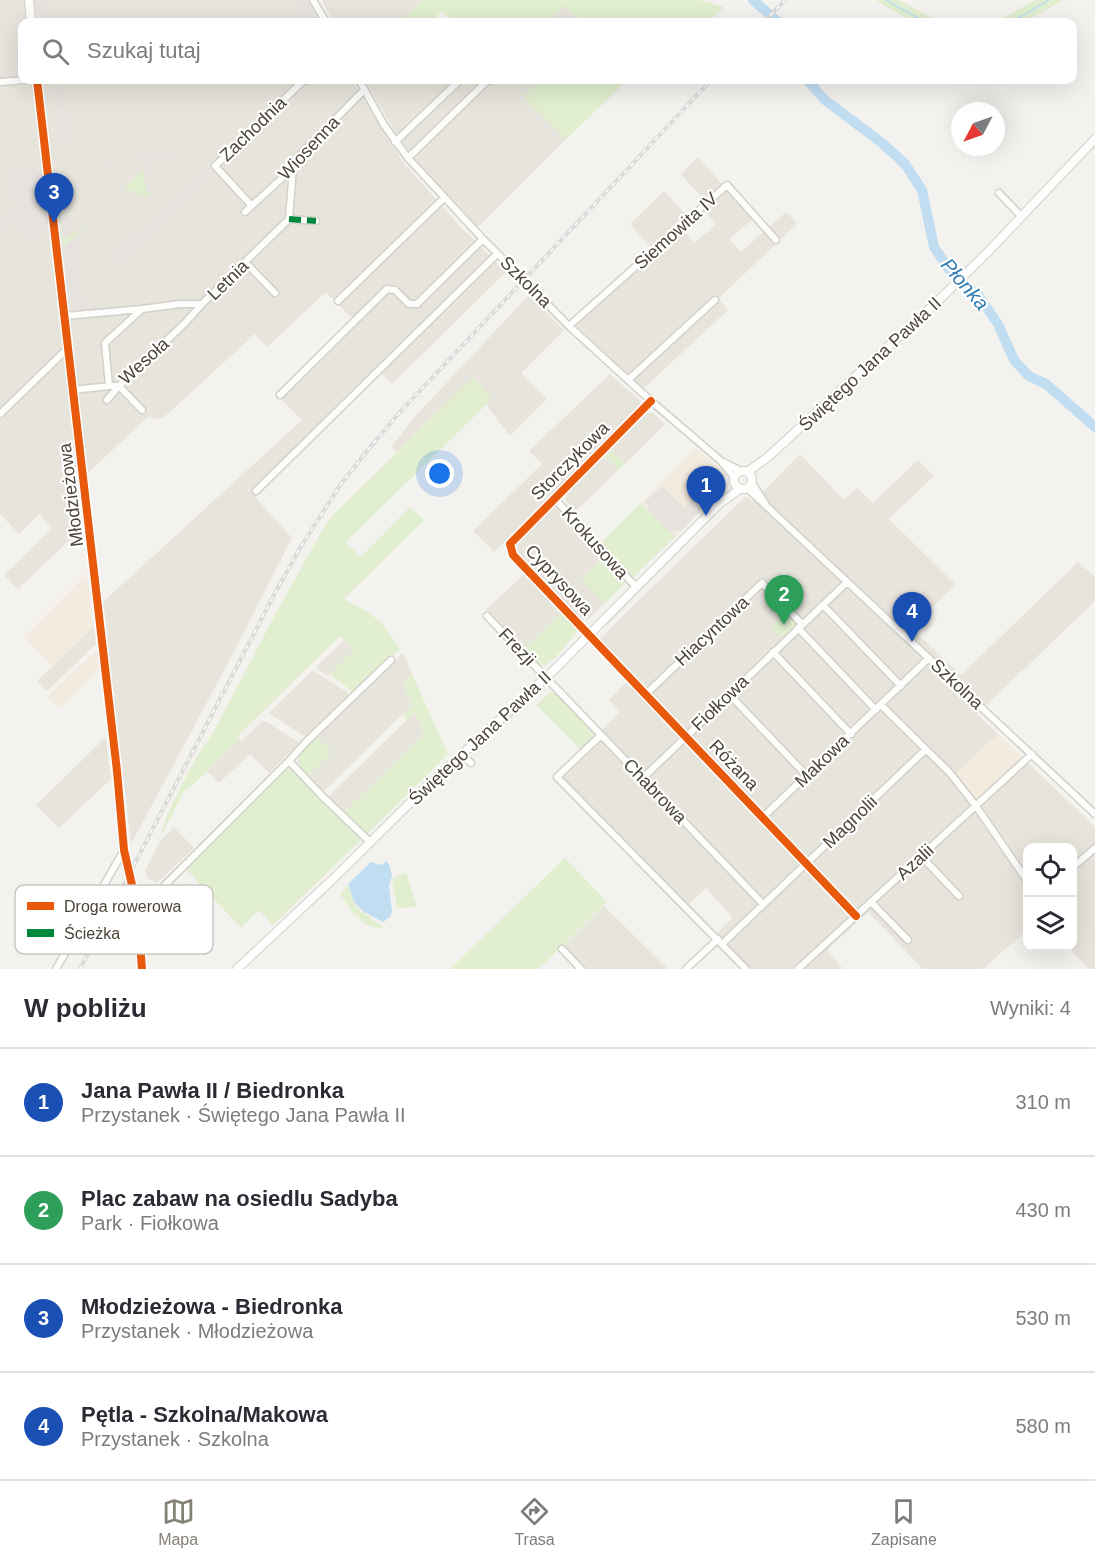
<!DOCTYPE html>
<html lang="pl">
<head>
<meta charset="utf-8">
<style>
  :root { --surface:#fff; --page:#f7f7f7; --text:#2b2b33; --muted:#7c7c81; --line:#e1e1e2; --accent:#868178 }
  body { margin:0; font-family:Arial,sans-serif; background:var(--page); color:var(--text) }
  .controls { position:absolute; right:18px; bottom:18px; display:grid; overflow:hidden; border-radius:12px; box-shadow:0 6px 24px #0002 }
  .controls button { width:54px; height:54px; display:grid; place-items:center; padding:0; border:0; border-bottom:2px solid var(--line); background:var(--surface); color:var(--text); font:30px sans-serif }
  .compass { position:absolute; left:951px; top:102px; width:54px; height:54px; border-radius:50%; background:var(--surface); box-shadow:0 6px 24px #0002; rotate:229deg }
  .you { position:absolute; left:440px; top:474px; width:21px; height:21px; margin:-15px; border:4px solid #fff; border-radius:50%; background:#1a73e8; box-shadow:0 0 0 9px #1a73e833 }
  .badge { display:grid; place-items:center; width:39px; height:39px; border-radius:50%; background:var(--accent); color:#fff; font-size:20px; font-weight:700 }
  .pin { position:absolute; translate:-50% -50px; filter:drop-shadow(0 2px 3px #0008) }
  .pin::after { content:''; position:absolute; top:32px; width:21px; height:18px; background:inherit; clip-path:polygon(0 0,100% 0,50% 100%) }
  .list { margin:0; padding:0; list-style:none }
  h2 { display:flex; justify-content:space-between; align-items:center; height:78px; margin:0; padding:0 24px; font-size:26px }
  h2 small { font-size:20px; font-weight:400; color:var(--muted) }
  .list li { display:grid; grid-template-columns:39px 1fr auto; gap:18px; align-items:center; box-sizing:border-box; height:108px; padding:0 24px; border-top:2px solid var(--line) }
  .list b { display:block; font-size:22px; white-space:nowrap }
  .list p { margin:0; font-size:20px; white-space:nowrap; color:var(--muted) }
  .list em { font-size:20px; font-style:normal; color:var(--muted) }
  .icon { flex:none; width:33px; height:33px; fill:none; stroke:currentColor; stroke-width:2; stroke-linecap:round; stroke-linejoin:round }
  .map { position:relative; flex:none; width:1095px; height:969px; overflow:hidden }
  .search { position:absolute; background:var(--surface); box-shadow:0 6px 24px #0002; left:18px; right:18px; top:18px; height:66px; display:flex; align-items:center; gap:15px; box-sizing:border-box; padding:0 21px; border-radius:12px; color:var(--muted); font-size:22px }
  .sheet { height:510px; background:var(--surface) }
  nav { display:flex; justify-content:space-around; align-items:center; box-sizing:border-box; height:84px; border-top:2px solid var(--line); background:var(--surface); font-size:16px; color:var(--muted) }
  nav a { display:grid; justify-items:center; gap:3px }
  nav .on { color:var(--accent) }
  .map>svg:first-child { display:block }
  .residential { fill:#e7e4dc }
  .commercial { fill:#f3ebdf }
  .green { fill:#e1eecf }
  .parking { fill:#e6e3df }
  .water { fill:#c0ddf1 }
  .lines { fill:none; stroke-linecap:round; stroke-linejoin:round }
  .stream { stroke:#c0ddf1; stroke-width:1.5 }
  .river { stroke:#c0ddf1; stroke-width:10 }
  .minor-casing { stroke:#d2d0cb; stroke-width:9 }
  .tertiary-casing { stroke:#d2d0cb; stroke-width:10 }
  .minor { stroke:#fdfdfc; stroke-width:6 }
  .tertiary { stroke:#fdfdfc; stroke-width:8 }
  .rail-casing { stroke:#dbdbda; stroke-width:4 }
  .rail { stroke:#fff; stroke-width:1.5; stroke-dasharray:4.5; stroke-linecap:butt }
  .quiet { stroke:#00873e; stroke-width:6; stroke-dasharray:12 6; stroke-linecap:butt }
  .cycleway-casing { stroke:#fff; stroke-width:11 }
  .cycleway { stroke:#e8590c; stroke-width:8 }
  .labels { text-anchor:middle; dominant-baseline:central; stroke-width:4.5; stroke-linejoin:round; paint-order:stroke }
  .street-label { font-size:18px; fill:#4b4439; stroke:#fff }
  .water-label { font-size:20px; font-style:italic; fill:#2e7ab2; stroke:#fff }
  .key { fill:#fff; stroke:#c9c7c4; stroke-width:1.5 }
  .key-label { font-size:16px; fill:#4b4439 }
</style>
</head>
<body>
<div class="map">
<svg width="1095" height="969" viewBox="0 0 1095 969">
  <rect width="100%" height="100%" fill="#f4f2ee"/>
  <path class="residential" d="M0,0h308l12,22h-298v58h330l51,82 55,62 48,48 -114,112 -11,-11 -126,124 37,41 -66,129 -95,177 -28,-242 199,-182 -27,-27 77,-75 -26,-26 -59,55 -12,-13 -93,85 -14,-2 -70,65 4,46 -64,61 -14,-14 48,-47 -13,-14 -20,20 -19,-20z
    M322,0h101l-23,22h-67z
    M565,5l16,17h-34z
    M371,80h169l-16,16 42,43 -88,88 -68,-73 -21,-32 -22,-39z
    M698,157l55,62 -24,20 12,13 45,-40 11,12 -79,75 10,11 -85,79 -73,-69 81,-72 -21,-24 34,-33 28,30 -10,8 13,14 21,-19 -17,-19 5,-5 -23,-26z
    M529,295l35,35 -43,43 26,26 -37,37 -24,-31 6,-6 -19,-21 -76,74 -6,-5 28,-35z
    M610,374l30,27 1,6 -147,145 -21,-21 69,-67 -13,-13z
    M647,413h6l12,11 -40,40 -12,-11 1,-7z
    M800,454l44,46 13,-12 16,15 45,-43 16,16 -45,43 66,65 -43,45 49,46 117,-113 17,15v24l-118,113 118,113v142h-6l-21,-22 4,-1v-98h-44l-1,82 -44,39h-60l-55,-57 -41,38 16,19h-102l-29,-31 21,-20 -27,-30 -19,18 -123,-128v-1l43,-41 -5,-7 18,-17 -11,-12 18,-18 -34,-36 48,-48 105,-102 7,6z
    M601,458l7,1 10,11 -43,42 -10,-12 1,-6z
    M553,506h6l45,51 -22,22 23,25 -18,16 -8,-1 -65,-68v-6z
    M524,574l37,39 -37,36 -38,-39z
    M94,626l2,18 -49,47 -10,-10z
    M344,640l10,10 -26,26 -11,-7v-3z
    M403,653l9,21 -9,10 9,21 -88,86h-2l-14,-15 24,-24 -15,-15z
    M312,671h2l34,22v2l-40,40 -4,1 -35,-23z
    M415,712l9,22 -80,78 -14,-14 -1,-2z
    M262,721h3l33,21v3l-29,28 -19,-19 -31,29 -12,-12 32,-32 3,2z
    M106,737l5,42 -52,49 -23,-23z
    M174,827l20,21 -37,35 -9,-5 -3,-7 15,-30z
    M604,906l64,63h-93l-17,-18z"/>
  <path class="commercial" d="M696,448l30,28 -1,9 -50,52 -34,-34z
    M87,573l7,53 -42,40 -28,-29z
    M97,650l2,19 -40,40 -12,-12z
    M998,734l23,22v3l-42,39 -4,-1 -19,-24z"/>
  <path class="green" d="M423,0h276l25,7 -16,15h-127l-16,-16 -18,16h-95l-10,-11 -12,11h-30z
    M875,0h24l40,22h-25z
    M1035,0h28l-38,22h-28z
    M540,80h88l-62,59 -43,-43z
    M143,170l3,21 4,3 -4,2 -22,-8z
    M59,197l3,3 -4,1 13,33v-3l1,-1 3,4 12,-12 1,1 -25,24 -6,-49z
    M473,378l19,21 -146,143 15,15 49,-50 14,13 -80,79 22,12 16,12 18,26 -46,44 -24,-19 24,-24 -14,-14 -103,101 2,2 -43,43 -12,9 -23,46 4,-17 17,-36 14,-26 18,-27 63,-120 49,-87 7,-9z
    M614,446l-1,7 12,11 -7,6 -10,-11 -7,-1z
    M641,503l34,34 -42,40 -5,-3 -28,-30z
    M604,557l22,25 -21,22 -24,-25z
    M785,612l12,12 -16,14 -10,-12z
    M561,613l17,17c-9,11 -24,35 -38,36l-16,-17z
    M412,674l36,80 -81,80 -23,-22 80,-78 -9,-22 -9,9 -3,-7 9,-9 -9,-21z
    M549,693h6l39,41v2l-14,13 -44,-44z
    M317,737l15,15 -24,24c-19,-18 -6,-25 9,-39z
    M291,769l70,71 -88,85 -14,-15 -18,18 -55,-59 100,-99z
    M565,858l42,44 -68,67h-89z
    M406,872l11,35 -20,1 -5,-29z
    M348,886l7,20 29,22c-14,0 -23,-3 -28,-17l2,9 -18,-26z"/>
  <path class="parking" d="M35,0h9l2,22h-8z
    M291,0h14l12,22h-15z
    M21,12l2,10 -2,41 -6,-50z
    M40,80h4l8,69 -3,1z
    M51,80h13l3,28 -12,2z
    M68,110l4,36 -13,1 -4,-36z
    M198,149v5l-45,5 1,9 -5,3 1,18h-2l-3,-22 7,-7 -52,5 -1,-5z
    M207,164l8,10 -95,92 -7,-5 -3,-3 27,-27 4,3 30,-30 -2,-3z
    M36,166l1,4h4l1,11 -17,18 18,21 3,8 -2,9 -9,8 -22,-24 -13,12v-10l14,-13 -7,-41z
    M64,171l2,14 -9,2 -2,-15z
    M68,200l3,34 -3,3 -5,1 -5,-37z
    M77,237l9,71 -9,3 -2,-12 -7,1 -5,-53z
    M709,483l2,2 2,-1 7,6 -40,42 -4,-3 -5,4 -24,-24 3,-2 -5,-5 12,-12 6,-3 21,21z
    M719,508v3l-112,114h-3z
    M537,691l-1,4 -56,51h-4z"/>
  <path class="water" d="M386,861l3,3 3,11 -3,11 3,26 -2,5 -7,5 -19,-10 -10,-10 -6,-18 23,-22 11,3z"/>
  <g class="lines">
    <path class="stream" d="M886,0l39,22
      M1012,22l37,-22"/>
    <path class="river" d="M753,0l25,22
      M807,80l18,20 57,43 23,21 17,26 12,57 21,31 23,17 20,29 16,36 15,16 17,8 49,43"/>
    <g class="minor-casing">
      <path id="minor" d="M313,0l13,22
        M359,80l25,45 24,33 75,81 86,87 82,75 70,60 13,16
        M0,82l26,-2
        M395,142l65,-62
        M408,158l80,-78
        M999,193l22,23
        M251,205l-36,-39 89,-86
        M245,212l48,-44 6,-12 65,-66
        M289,219l27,2
        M246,263l29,30
        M338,301l106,-103
        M65,316l77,-7 38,-5h22l87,-85 4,-51
        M569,326l158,-141 49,55
        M628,380l87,-80
        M109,386l-4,-43 36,-33
        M73,390l36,-4h10l66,-63 17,-19
        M280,395l107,-106 8,1 14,14h8l66,-65
        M107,400l12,-14 23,24
        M651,401l-141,143 3,11 343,361
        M0,414l68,-66
        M721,461l20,10
        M752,483l13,20
        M747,488l348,326
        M256,491l241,-237
        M554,498l82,89
        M823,605l78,81
        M487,616l276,288
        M798,628l78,82
        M773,652l78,82
        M646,694l116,-111 40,41
        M729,694l78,82
        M881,705l69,68 26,33 52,76
        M601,735l-44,42 189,192
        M462,755l9,8
        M289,761l33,35 48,46
        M643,778l204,-196
        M763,817l166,-159
        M921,856l38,40
        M1072,868l23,-20
        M871,902l37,38
        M137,907l5,-1 8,-6 139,-139 17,-19 85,-82
        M722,944l203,-194
        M562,949l19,20
        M56,969l68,-119
        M686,969l32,-30
        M798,969l234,-215"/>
    </g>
    <g class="tertiary-casing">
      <path id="tertiary" d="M29,0l2,22
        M37,80l80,691 7,79 13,57 5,62
        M734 480a9 9 0 1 1 18 0a9 9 0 1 1-18 0Z
        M747,472l21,-15 173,-159 47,-46 107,-113
        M237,969l96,-90 90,-89 131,-120 165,-166 21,-15"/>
    </g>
    <use href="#minor" class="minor"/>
    <use href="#tertiary" class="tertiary"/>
    <g class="rail-casing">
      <path id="rail" d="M764,22l21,-22
        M80,969l195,-376 25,-45 41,-64 30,-38 30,-35 310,-331"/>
    </g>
    <use href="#rail" class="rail"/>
    <path class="quiet" d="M289,219l27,2"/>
    <g class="cycleway-casing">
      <path id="cycleway" d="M37,80l80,691 7,79 13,57 5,62
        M651,401l-141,143 3,11 343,361"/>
    </g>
    <use href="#cycleway" class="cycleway"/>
  </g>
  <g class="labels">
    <g class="street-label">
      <text transform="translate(253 129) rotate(-44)">Zachodnia</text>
      <text transform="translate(309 148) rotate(-47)">Wiosenna</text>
      <text transform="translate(676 231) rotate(-42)">Siemowita IV</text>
      <text transform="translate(228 280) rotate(-44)">Letnia</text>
      <text transform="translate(526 282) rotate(45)">Szkolna</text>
      <text transform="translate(144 361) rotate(-42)">Wesoła</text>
      <text transform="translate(870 364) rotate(-43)">Świętego Jana Pawła II</text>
      <text transform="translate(570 461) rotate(-45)">Storczykowa</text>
      <text transform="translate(71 495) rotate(-97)">Młodzieżowa</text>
      <text transform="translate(595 543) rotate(48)">Krokusowa</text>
      <text transform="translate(559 580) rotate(47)">Cyprysowa</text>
      <text transform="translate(712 631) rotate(-43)">Hiacyntowa</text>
      <text transform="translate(517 647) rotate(46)">Frezji</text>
      <text transform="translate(957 684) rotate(43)">Szkolna</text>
      <text transform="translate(720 703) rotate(-44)">Fiołkowa</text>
      <text transform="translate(480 738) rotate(-43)">Świętego Jana Pawła II</text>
      <text transform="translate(822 761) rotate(-44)">Makowa</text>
      <text transform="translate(734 765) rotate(46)">Różana</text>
      <text transform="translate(655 791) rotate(46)">Chabrowa</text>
      <text transform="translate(850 822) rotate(-44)">Magnolii</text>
      <text transform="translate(915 862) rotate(-43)">Azalii</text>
    </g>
    <g class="water-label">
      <text transform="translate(965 284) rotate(49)">Płonka</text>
    </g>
  </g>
  <rect x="15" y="885" width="198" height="69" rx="9" class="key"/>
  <rect x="27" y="902" width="27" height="8" fill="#e8590c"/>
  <rect x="27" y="929" width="27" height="8" fill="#00873e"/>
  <g class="key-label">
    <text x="64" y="912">Droga rowerowa</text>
    <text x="64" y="939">Ścieżka</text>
  </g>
</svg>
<div class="controls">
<button><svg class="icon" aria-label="locate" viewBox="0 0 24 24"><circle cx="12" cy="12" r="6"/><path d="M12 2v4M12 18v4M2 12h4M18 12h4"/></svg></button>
<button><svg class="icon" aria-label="layers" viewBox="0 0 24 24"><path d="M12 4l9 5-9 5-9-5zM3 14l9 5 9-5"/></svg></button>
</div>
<svg class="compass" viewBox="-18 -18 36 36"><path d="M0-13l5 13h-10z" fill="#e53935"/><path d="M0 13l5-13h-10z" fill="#7c7c81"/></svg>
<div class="you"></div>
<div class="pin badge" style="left:706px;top:516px;background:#1a4fb4">1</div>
<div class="pin badge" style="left:784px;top:625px;background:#2e9e5b">2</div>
<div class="pin badge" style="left:54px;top:223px;background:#1a4fb4">3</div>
<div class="pin badge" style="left:912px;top:642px;background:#1a4fb4">4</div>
<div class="search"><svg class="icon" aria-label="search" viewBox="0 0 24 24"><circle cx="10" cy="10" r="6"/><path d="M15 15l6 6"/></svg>Szukaj tutaj</div>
</div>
<section class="sheet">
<h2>W pobliżu<small>Wyniki: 4</small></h2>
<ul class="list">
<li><span class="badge" style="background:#1a4fb4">1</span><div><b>Jana Pawła II / Biedronka</b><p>Przystanek · Świętego Jana Pawła II</p></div><em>310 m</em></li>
<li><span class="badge" style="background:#2e9e5b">2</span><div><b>Plac zabaw na osiedlu Sadyba</b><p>Park · Fiołkowa</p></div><em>430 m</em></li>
<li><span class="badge" style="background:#1a4fb4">3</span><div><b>Młodzieżowa - Biedronka</b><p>Przystanek · Młodzieżowa</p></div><em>530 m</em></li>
<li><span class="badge" style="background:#1a4fb4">4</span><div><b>Pętla - Szkolna/Makowa</b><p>Przystanek · Szkolna</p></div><em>580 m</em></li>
</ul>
</section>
<nav>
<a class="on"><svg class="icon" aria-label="map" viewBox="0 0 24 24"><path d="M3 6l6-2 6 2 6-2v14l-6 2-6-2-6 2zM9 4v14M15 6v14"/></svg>Mapa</a>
<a><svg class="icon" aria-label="directions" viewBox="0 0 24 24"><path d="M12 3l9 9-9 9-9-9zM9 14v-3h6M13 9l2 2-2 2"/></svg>Trasa</a>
<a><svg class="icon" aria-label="saved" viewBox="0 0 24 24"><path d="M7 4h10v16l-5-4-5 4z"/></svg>Zapisane</a>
</nav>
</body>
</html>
